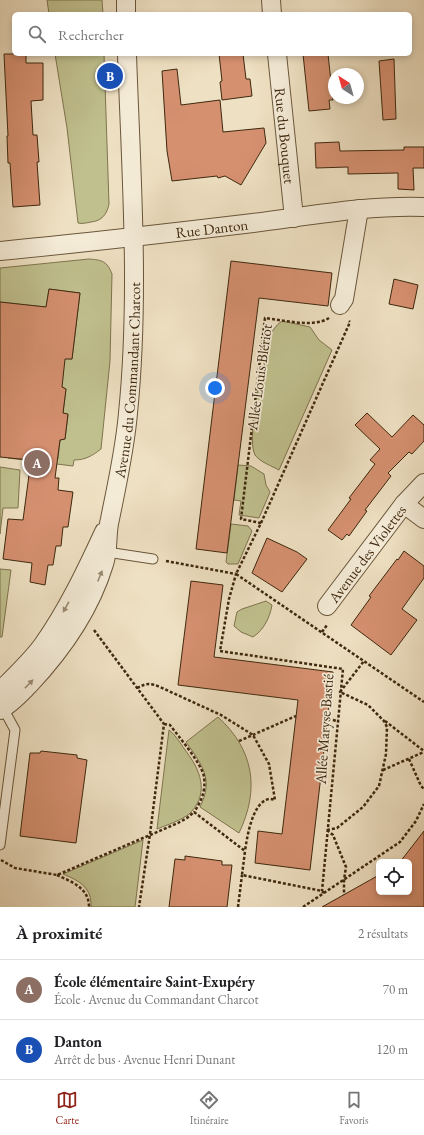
<!DOCTYPE html>
<html lang="fr">
<head>
<meta charset="utf-8">
<style>
  :root { --surface:#fff; --page:#f2f2f2; --text:#202124; --muted:#757577; --line:#e0e0e0; --accent:#8f2418 }
  body { margin:0; font-family:"EB Garamond",serif; background:var(--page); color:var(--text) }
  .controls { position:absolute; right:12px; bottom:12px; display:grid; overflow:hidden; border-radius:6px; box-shadow:0 2px 6px #0003 }
  .controls button { width:36px; height:36px; display:grid; place-items:center; padding:0; border:0; border-bottom:1px solid var(--line); background:var(--surface); color:var(--text); font:20px sans-serif }
  .compass { position:absolute; left:328px; top:68px; width:36px; height:36px; border-radius:50%; background:var(--surface); box-shadow:0 2px 6px #0003; rotate:323deg }
  .you { position:absolute; left:215px; top:388px; width:14px; height:14px; margin:-10px; border:3px solid #fff; border-radius:50%; background:#1a73e8; box-shadow:0 0 0 6px #1a73e833 }
  .badge { display:grid; place-items:center; width:26px; height:26px; border-radius:50%; background:var(--accent); color:#fff; font-size:13px; font-weight:700 }
  .pin { position:absolute; translate:-50% -50%; border:2px solid #fff; box-shadow:0 1px 4px #0006 }
  .list { margin:0; padding:0; list-style:none }
  h2 { display:flex; justify-content:space-between; align-items:center; height:52px; margin:0; padding:0 16px; font-size:17px }
  h2 small { font-size:13px; font-weight:400; color:var(--muted) }
  .list li { display:grid; grid-template-columns:26px 1fr auto; gap:12px; align-items:center; box-sizing:border-box; height:60px; padding:0 16px; border-top:1px solid var(--line) }
  .list b { display:block; font-size:15px; white-space:nowrap }
  .list p { margin:0; font-size:13px; white-space:nowrap; color:var(--muted) }
  .list em { font-size:13px; font-style:normal; color:var(--muted) }
  .icon { flex:none; width:22px; height:22px; fill:none; stroke:currentColor; stroke-width:2; stroke-linecap:round; stroke-linejoin:round }
  .map { position:relative; flex:none; width:424px; height:907px; overflow:hidden }
  .search { position:absolute; background:var(--surface); box-shadow:0 2px 6px #0003; left:12px; right:12px; top:12px; height:44px; display:flex; align-items:center; gap:10px; box-sizing:border-box; padding:0 14px; border-radius:6px; color:var(--muted); font-size:15px }
  .sheet { height:172px; background:var(--surface) }
  nav { display:flex; justify-content:space-around; align-items:center; box-sizing:border-box; height:56px; border-top:1px solid var(--line); background:var(--surface); font-size:11px; color:var(--muted) }
  nav a { display:grid; justify-items:center; gap:2px }
  nav .on { color:var(--accent) }
  .map>svg:first-child { display:block }
  .green { fill:#c0c08e; stroke:#7f744e }
  .building { fill:#d59070; stroke:#3e280e }
  .lines { fill:none; stroke-linecap:round; stroke-linejoin:round }
  .service-casing { stroke:#6a563b; stroke-width:11 }
  .minor-casing { stroke:#6a563b; stroke-width:20 }
  .path { stroke:#3e280e; stroke-width:2.5; stroke-dasharray:3 2; stroke-linecap:butt }
  .service { stroke:#f4ebd7; stroke-width:9 }
  .minor { stroke:#f4ebd7; stroke-width:18 }
  .oneway { fill:#998a72 }
  .labels { text-anchor:middle; dominant-baseline:central; stroke-width:3.5; stroke-linejoin:round; paint-order:stroke }
  .street-label { font-size:15px; fill:#3e280e; stroke:#f4ebd7 }
</style>
</head>
<body>
<div class="map">
<svg width="424" height="907" viewBox="0 0 424 907">
  <rect width="100%" height="100%" fill="#eee0c2"/>
  <filter id="stains"><feTurbulence type="fractalNoise" baseFrequency=".005" numOctaves="4"/><feColorMatrix values="0 0 0 0 .2 0 0 0 0 .09 0 0 0 0 .02 0 0 0 .5 -.17"/></filter>
  <radialGradient id="worn" r=".72"><stop offset=".6" stop-color="#630" stop-opacity="0"/><stop offset="1" stop-color="#630" stop-opacity=".3"/></radialGradient>
  <path class="green" d="M47,0h55l1,14h-54z
    M55,54h49l5,150c-2,10 -7,17 -18,18 -5,1 -9,2 -13,1l-11,-95z
    M89,259c13,1 18,2 23,15l-2,87 -9,88c-9,7 -16,11 -27,11l-1,6 -65,-8 24,-2 26,3 2,-19 5,-1 3,-24 -5,-2 3,-24 -4,-2 -10,-30 20,2 8,-66 -31,-4 -3,18 -46,-5v-34z
    M282,321l28,6 9,13 13,10 -53,120c-7,-4 -19,-8 -24,-15 -7,-14 2,-56 4,-72 8,-6 8,-14 4,-22 4,-16 5,-30 19,-40z
    M238,465l13,1 13,8 2,11 4,7 -11,26 -20,-3 2,-14 -7,-1z
    M0,467l20,3 -2,38h-15l-3,26z
    M231,524l17,2 4,5 -14,33h-10l-2,-2z
    M0,569l11,1 -9,67h-2z
    M266,601l6,4c-2,12 -8,25 -19,32l-12,-5 -7,-6 3,-14 5,-3z
    M218,717c36,33 42,72 21,116l-39,-26c14,-28 2,-42 -14,-65z
    M169,730c7,5 13,16 19,24 14,19 21,42 0,61 -9,6 -21,10 -31,14z
    M143,840l-8,67h-44c1,-19 -11,-26 -28,-33z"/>
  <path class="building" d="M4,54h22v9h17v37l-12,1 2,34h4l2,27h-2l3,43 -27,2 -3,-44h-2l-1,-27h1z
    M219,54h24l3,25h4l2,17 -30,4 -2,-18 2,-1z
    M303,54h25l5,46h-4l1,9 -21,2z
    M394,59l2,60 -13,1 -4,-59z
    M177,69l4,36 39,-5 3,32 41,-4 2,15 -25,42 -16,-9 -7,2 -1,-2 -45,5 -5,-30 -5,-80z
    M339,142l1,9 64,-1v-3h20v21h-11l1,22 -16,-1v-16l-50,1v-7l-32,1 -1,-25z
    M231,261l101,12 -4,33 -69,-8 -32,255 -31,-4z
    M394,279l24,6 -5,24 -24,-5z
    M49,289l31,4 -8,66h-7l-3,28 4,2 -3,24 5,1 -3,25 -5,1 -5,38h4l-1,12 15,2 -5,35h-5l-2,19h-5l-3,19h-5l-3,20 -15,-3 2,-19 -29,-4 5,-40 15,1 8,-60 -31,-3v-155l46,5z
    M367,413l25,24 21,-22 11,10v16l-12,13 -3,-2 -21,21 3,3 -26,34 2,1 -18,25 -2,-2 -5,6 -14,-10 23,-31 -2,-1 26,-34 -5,-4 10,-11 -25,-24z
    M267,538l30,14 10,7 -25,33 -30,-19z
    M404,551l20,15v12l-22,31 15,11 -26,35 -40,-30 20,-28 -2,-1 28,-37 1,1z
    M191,581l32,4 -9,72 119,15 -23,198 -55,-7 3,-32 24,3 16,-134 -120,-15z
    M41,751l36,4v3l10,2 -11,83 -56,-7 10,-83h10z
    M424,831v76h-102l57,-32v17h30v-30h-9z
    M185,856l37,5v4h10l-5,42h-58l6,-48 10,1z"/>
  <g class="lines">
    <g class="service-casing">
      <path id="service" d="M107,552l46,7
        M0,845l15,-115 -12,-22"/>
    </g>
    <g class="minor-casing">
      <g id="minor">
        <path d="M126,0v14"/>
        <path d="M271,0l1,14"/>
        <path id="s1" d="M277,54l17,164"/>
        <path id="s2" d="M0,251c84,-8 169,-18 253,-28 56,-7 114,-18 171,-16"/>
        <path d="M340,305l4,-6 15,-90"/>
        <path d="M404,504l20,15"/>
        <path id="s3" d="M327,606l77,-102 20,-21"/>
        <path d="M0,691c14,-14 30,-29 42,-45 25,-35 44,-75 62,-114"/>
        <path id="s4" d="M0,710c11,-6 20,-16 29,-25 32,-34 61,-75 75,-121 5,-14 2,-30 6,-45 7,-35 15,-70 18,-106 12,-119 3,-240 -1,-359"/>
      </g>
    </g>
    <path class="path" d="M329,318c-15,10 -46,2 -64,0l-24,201 20,4 -25,51 188,128
      M261,523l89,-201 -1,-1
      M166,561l70,13 -7,25 -9,52 123,18 -21,222
      M94,630l70,94 -14,110 -11,73
      M322,632l5,-7
      M137,688c9,-5 14,-5 23,-1l61,28 32,20 16,29 6,36c-3,-1 -6,-2 -9,0 -14,6 -19,37 -21,51
      M328,719l9,2
      M385,721l39,30
      M164,724l6,1c9,12 32,39 34,52 2,14 -3,25 -10,35
      M239,741l57,-25
      M409,759l12,27 3,3
      M383,770l41,-18
      M327,830l10,-2 26,-21 16,-21 7,-32 1,-27 -3,-6 -16,-16 -28,-13 24,-31
      M327,830l6,5 13,32 -2,13v15
      M1,860l14,8 42,7 121,-52 9,-5 7,-6 51,39 -3,24 80,16 2,2
      M57,875c15,7 32,13 32,32
      M238,907l4,-32
      M303,907l97,-65 16,-21 8,-17"/>
    <use href="#service" class="service"/>
    <use href="#minor" class="minor"/>
  </g>
  <defs><path id="oneway-solid" d="M-6-.8H1V-3.2L6.5 0L1 3.2V.8H-6Z"/></defs>
  <g class="oneway">
    <use href="#oneway-solid" transform="translate(100 576) rotate(-68)"/>
    <use href="#oneway-solid" transform="translate(66 607) rotate(119)"/>
    <use href="#oneway-solid" transform="translate(29 684) rotate(-46)"/>
  </g>
  <g class="labels">
    <g class="street-label">
      <text stroke="none"><textPath href="#s1" startOffset="82">Rue du Bouquet</textPath></text>
      <text stroke="none"><textPath href="#s2" startOffset="213">Rue Danton</textPath></text>
      <text transform="translate(259 377) rotate(-82)">Allée Louis Blériot</text>
      <text stroke="none"><textPath href="#s4" startOffset="368">Avenue du Commandant Charcot</textPath></text>
      <text stroke="none"><textPath href="#s3" startOffset="66">Avenue des Violettes</textPath></text>
      <text transform="translate(324 729) rotate(-86)">Allée Maryse Bastié</text>
    </g>
  </g>
  <rect width="100%" height="100%" filter="url(#stains)"/>
  <rect width="100%" height="100%" fill="url(#worn)"/>
</svg>
<div class="controls">
<button><svg class="icon" aria-label="locate" viewBox="0 0 24 24"><circle cx="12" cy="12" r="6"/><path d="M12 2v4M12 18v4M2 12h4M18 12h4"/></svg></button>
</div>
<svg class="compass" viewBox="-18 -18 36 36"><path d="M0-13l5 13h-10z" fill="#e53935"/><path d="M0 13l5-13h-10z" fill="#757577"/></svg>
<div class="you"></div>
<div class="pin badge" style="left:37px;top:463px;background:#8d6e63">A</div>
<div class="pin badge" style="left:110px;top:76px;background:#1a4fb4">B</div>
<div class="search"><svg class="icon" aria-label="search" viewBox="0 0 24 24"><circle cx="10" cy="10" r="6"/><path d="M15 15l6 6"/></svg>Rechercher</div>
</div>
<section class="sheet">
<h2>À proximité<small>2 résultats</small></h2>
<ul class="list">
<li><span class="badge" style="background:#8d6e63">A</span><div><b>École élémentaire Saint-Exupéry</b><p>École · Avenue du Commandant Charcot</p></div><em>70 m</em></li>
<li><span class="badge" style="background:#1a4fb4">B</span><div><b>Danton</b><p>Arrêt de bus · Avenue Henri Dunant</p></div><em>120 m</em></li>
</ul>
</section>
<nav>
<a class="on"><svg class="icon" aria-label="map" viewBox="0 0 24 24"><path d="M3 6l6-2 6 2 6-2v14l-6 2-6-2-6 2zM9 4v14M15 6v14"/></svg>Carte</a>
<a><svg class="icon" aria-label="directions" viewBox="0 0 24 24"><path d="M12 3l9 9-9 9-9-9zM9 14v-3h6M13 9l2 2-2 2"/></svg>Itinéraire</a>
<a><svg class="icon" aria-label="saved" viewBox="0 0 24 24"><path d="M7 4h10v16l-5-4-5 4z"/></svg>Favoris</a>
</nav>
</body>
</html>
